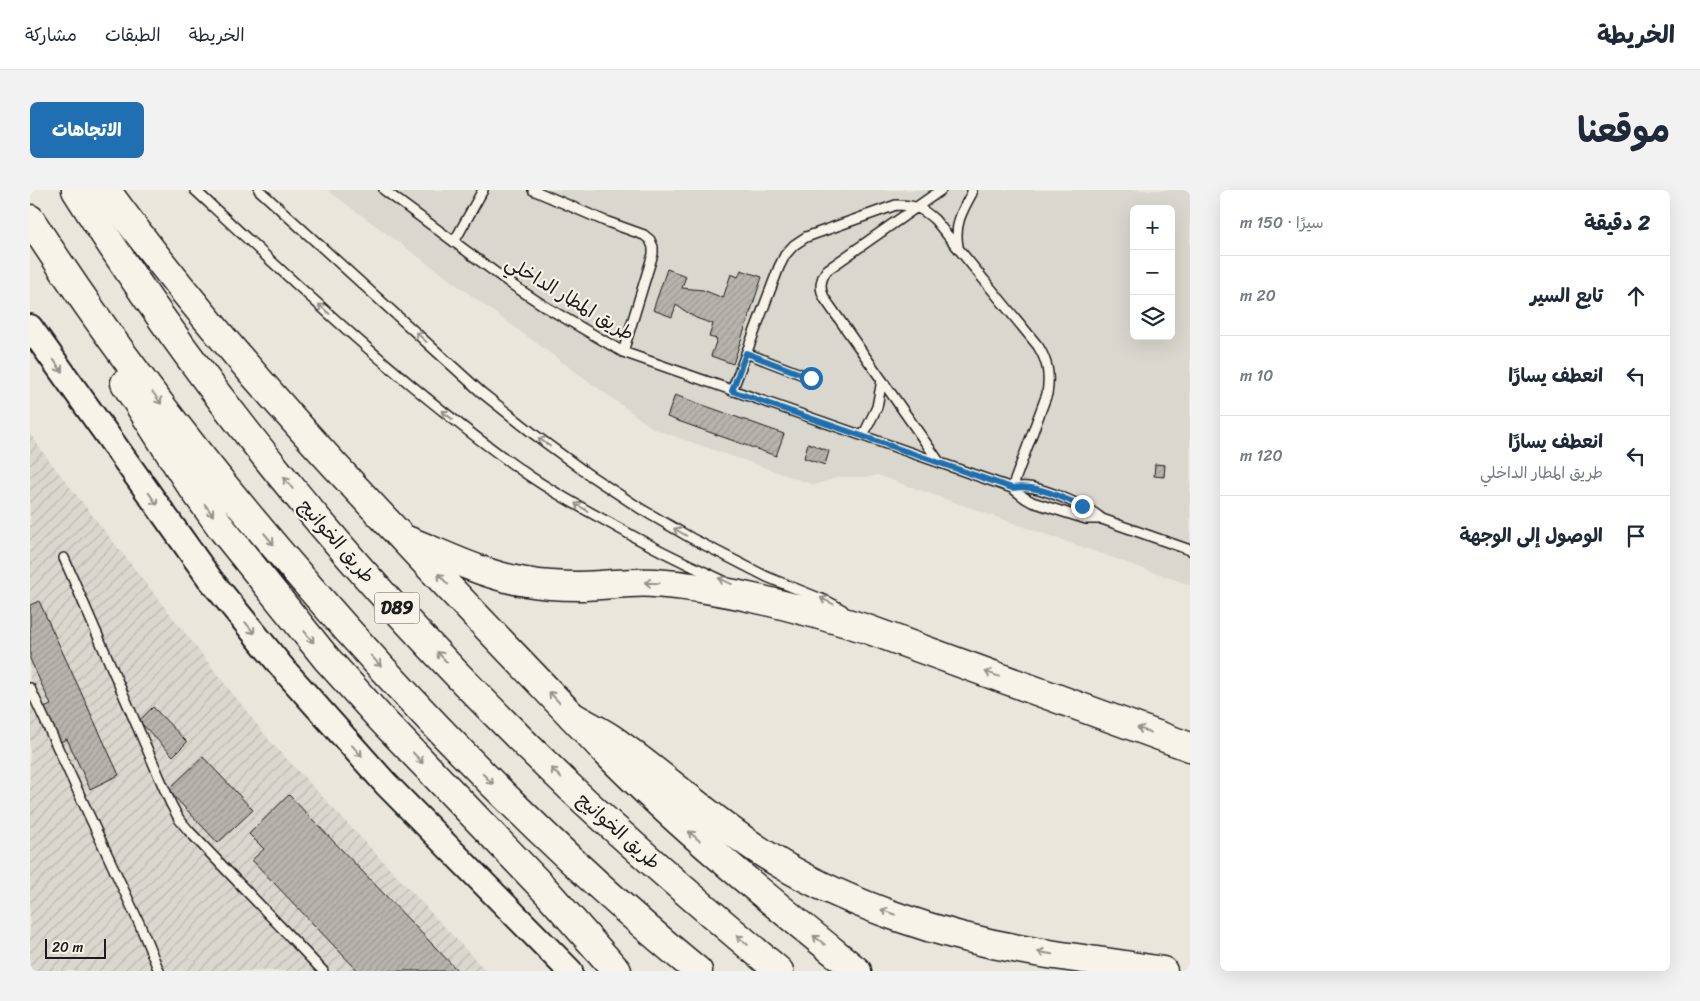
<!DOCTYPE html>
<html lang="ar">
<head>
<meta charset="utf-8">
<style>
  :root { --surface:#fff; --page:#f2f2f3; --text:#1f2937; --muted:#747a83; --line:#e0e1e3; --accent:#1f6fb2 }
  body { margin:0; font-family:Sriracha,"Playpen Sans Arabic",sans-serif; background:var(--page); color:var(--text); direction:rtl }
  .controls { position:absolute; right:15px; top:15px; display:grid; overflow:hidden; border-radius:8px; box-shadow:0 5px 20px #0002 }
  .controls button { width:45px; height:45px; display:grid; place-items:center; padding:0; border:0; border-bottom:1px solid var(--line); background:var(--surface); color:var(--text); font:25px sans-serif }
  .scale { position:absolute; left:15px; bottom:12px; width:61px; box-sizing:border-box; padding-left:5px; border:2px solid #1c1c1c; border-top:0; font-size:14px; line-height:18px; white-space:nowrap; color:#1c1c1c; -webkit-text-stroke:4px #f7f3e8; paint-order:stroke }
  .stop { position:absolute; width:15px; height:15px; margin:-11px; border:4px solid #1f6fb2; border-radius:50%; background:#fff }
  .stop.end { background:#1f6fb2; border-color:#fff; box-shadow:0 1px 5px #0008 }
  .list { margin:0; padding:0; list-style:none }
  h2 { display:flex; justify-content:space-between; align-items:center; height:65px; margin:0; padding:0 20px; font-size:21px }
  h2 small { font-size:16px; font-weight:400; color:var(--muted) }
  .list li { display:grid; grid-template-columns:32px 1fr auto; gap:15px; align-items:center; box-sizing:border-box; height:80px; padding:0 20px; border-top:1px solid var(--line) }
  .list b { display:block; font-size:19px; white-space:nowrap }
  .list p { margin:0; font-size:16px; white-space:nowrap; color:var(--muted) }
  .list em { font-size:16px; font-style:normal; color:var(--muted) }
  .icon { flex:none; width:28px; height:28px; fill:none; stroke:currentColor; stroke-width:2; stroke-linecap:round; stroke-linejoin:round }
  .map { position:relative; flex:none; width:1160px; height:781px; overflow:hidden; direction:ltr; border-radius:8px }
  header { display:flex; align-items:center; gap:30px; box-sizing:border-box; height:70px; padding:0 25px; background:var(--surface); border-bottom:1px solid var(--line) }
  header strong { font-size:24px }
  nav { display:flex; gap:28px; margin-inline-start:auto; font-size:18px }
  .intro { display:flex; align-items:center; justify-content:space-between; box-sizing:border-box; height:120px; padding:0 30px }
  h1 { margin:0; font-size:35px }
  .button { padding:12px 22px; border-radius:8px; background:var(--accent); color:#fff; font-size:18px; font-weight:700 }
  main { display:flex; gap:30px; padding:0 30px }
  aside { flex:1; background:var(--surface); border-radius:8px; box-shadow:0 5px 20px #0002 }
  .map>svg:first-child { display:block }
  .built { fill:#dad7ce; fill-rule:evenodd }
  .industrial { fill:url(#industrial-furrows) }
  .building { fill:url(#building-hatch); stroke:#1c1c1c }
  .lines { fill:none; stroke-linecap:round; stroke-linejoin:round }
  .service-casing { stroke:#1c1c1c; stroke-width:12 }
  .tertiary-casing { stroke:#1c1c1c; stroke-width:28 }
  .primary-casing { stroke:#1c1c1c; stroke-width:31 }
  .trunk-casing { stroke:#1c1c1c; stroke-width:31 }
  .service { stroke:#f7f3e8; stroke-width:9 }
  .tertiary { stroke:#f7f3e8; stroke-width:24 }
  .primary { stroke:#f7f3e8; stroke-width:28 }
  .trunk { stroke:#f7f3e8; stroke-width:28 }
  .oneway { stroke:#94928c }
  .route { stroke:#1f6fb2; stroke-width:6 }
  .labels { text-anchor:middle; dominant-baseline:central; stroke-width:4.5; stroke-linejoin:round; paint-order:stroke }
  .shield { fill:#f7f3e8; stroke:#5e5c59; stroke-width:1 }
  .shield-label { font-size:18px; font-weight:bold; fill:#1c1c1c }
  .street-label { font-size:19px; fill:#1c1c1c; stroke:#f7f3e8 }
</style>
</head>
<body>
<header>
<strong>الخريطة</strong>
<nav><a>الخريطة</a><a>الطبقات</a><a>مشاركة</a></nav>
</header>
<div class="intro"><h1>موقعنا</h1><a class="button">الاتجاهات</a></div>
<main>
<aside>
<h2>2 دقيقة<small>سيرًا · 150 m</small></h2>
<ul class="list">
<li><svg class="icon" aria-label="ahead" viewBox="0 0 24 24"><path d="M12 20V5M6 11l6-6 6 6"/></svg><div><b>تابع السير</b></div><em>20 m</em></li>
<li><svg class="icon" aria-label="left" viewBox="0 0 24 24"><path d="M17 20v-9H6M10 6l-5 5 5 5"/></svg><div><b>انعطف يسارًا</b></div><em>10 m</em></li>
<li><svg class="icon" aria-label="left" viewBox="0 0 24 24"><path d="M17 20v-9H6M10 6l-5 5 5 5"/></svg><div><b>انعطف يسارًا</b><p>طريق المطار الداخلي</p></div><em>120 m</em></li>
<li><svg class="icon" aria-label="arrive" viewBox="0 0 24 24"><path d="M6 21V4h12l-3 4 3 4H6"/></svg><div><b>الوصول إلى الوجهة</b></div></li>
</ul>
</aside>
<div class="map">
<svg width="1160" height="781" viewBox="0 0 1160 781">
  <defs>
    <pattern id="industrial-furrows" width="10" height="10" patternUnits="userSpaceOnUse" patternTransform="scale(1.25)"><rect width="10" height="10" fill="#dad7ce"/><path d="M-1 1l2-2M0 10L10 0M9 11l2-2" fill="none" stroke="#bab8b0"/></pattern>
    <pattern id="building-hatch" width="6" height="6" patternUnits="userSpaceOnUse" patternTransform="scale(1.25)"><rect width="6" height="6" fill="#b6b4ac"/><path d="M-1 1l2-2M0 6l6-6M5 7l2-2" fill="none" stroke="#9c9a93"/></pattern>
  </defs>
  <rect width="100%" height="100%" fill="#eae6dc"/>
  <filter id="ink" filterUnits="userSpaceOnUse"><feTurbulence type="fractalNoise" baseFrequency=".02" numOctaves="2"/><feDisplacementMap in="SourceGraphic" scale="10" xChannelSelector="R" yChannelSelector="G"/><feConvolveMatrix kernelMatrix="1 2 1 2 8 2 1 2 1" color-interpolation-filters="sRGB"/></filter>
  <g filter="url(#ink)">
    <path class="built" d="M297,0h863v395l-313,-110 -7,2h-31l-25,8 -160,-56zM1104,19h37v127h-37z"/>
    <path class="industrial" d="M0,244l18,25 221,281 217,231h-456z"/>
    <path class="building" d="M637,79l19,7 -4,12 21,2 20,8 8,-24 7,3 3,-7 21,7 -29,87 -22,-8 6,-17 -8,-2 4,-13 -17,-6 -20,-13 -4,12 -19,-7z
      M645,205l109,39 -8,22 -109,-39z
      M778,253l21,8 -4,14 -21,-7z
      M1125,274l10,1 -1,12 -10,-1z
      M9,411l80,174 -29,14 -23,-50 -12,5 -16,-34 12,-5 -21,-46v-54z
      M123,517l34,35 -14,14 -34,-35z
      M173,567l50,53 -35,33 -50,-53z
      M259,605l169,176h-100l-106,-111 12,-11 -15,-15z"/>
    <g class="lines">
      <g class="service-casing">
        <path id="service" d="M165,0c107,100 215,203 336,287 24,16 49,30 75,44 38,22 78,42 118,60
          M229,0l222,202 54,43 53,39 53,35 50,29 76,39 62,25 14,8
          M354,0l127,94 35,23 77,45 389,136 13,10 7,4 54,17h16
          M503,0l72,31 39,14 6,5 3,7v7l-30,98
          M424,52l29,-52
          M928,56c-4,-21 4,-35 14,-53v-3
          M716,163l65,25
          M702,201l47,-124 6,-12 9,-10 12,-8 90,-32c19,0 26,3 39,15l103,126c10,16 12,29 9,48l-35,94
          M833,246l14,-29 5,-27
          M910,273l-115,-164c-6,-11 -5,-19 2,-29l114,-80
          M982,298c6,-1 11,-2 16,-1 18,2 61,20 74,32l88,31
          M34,368l107,246 8,15 10,12 134,140
          M0,498l110,237 19,46"/>
      </g>
      <g class="tertiary-casing">
        <path id="tertiary" d="M0,137l180,252 76,93 100,112 184,187"/>
      </g>
      <g class="primary-casing">
        <path id="primary" d="M76,0c148,203 329,381 501,563 78,79 164,148 250,218"/>
      </g>
      <g class="trunk-casing">
        <path id="trunk" d="M46,0c139,222 311,423 500,603 66,62 134,120 203,178
          M0,29c102,159 222,307 350,447 99,108 204,212 318,305
          M95,193l60,94 38,53 103,128 56,62 166,173 69,78
          M374,349c39,15 81,37 122,43 17,3 36,4 53,4 25,0 51,-5 76,-3 72,5 143,25 212,46l323,118
          M542,526c13,8 27,14 40,23 57,40 107,88 167,124 71,42 164,73 245,87 46,8 93,13 139,21"/>
      </g>
      <use href="#service" class="service"/>
      <use href="#tertiary" class="tertiary"/>
      <use href="#primary" class="primary"/>
      <use href="#trunk" class="trunk"/>
    </g>
    <defs><path id="oneway-shaft" d="M-6 0H5M1.5-3L5.5 0L1.5 3" fill="none" stroke-width="1.6" stroke-linecap="round" stroke-linejoin="round" transform="scale(1.25)"/></defs>
    <g class="oneway">
      <use href="#oneway-shaft" transform="translate(294 119) rotate(-139)"/>
      <use href="#oneway-shaft" transform="translate(391 147) rotate(-138)"/>
      <use href="#oneway-shaft" transform="translate(28 176) rotate(55)"/>
      <use href="#oneway-shaft" transform="translate(127 208) rotate(53)"/>
      <use href="#oneway-shaft" transform="translate(417 225) rotate(-142)"/>
      <use href="#oneway-shaft" transform="translate(514 252) rotate(-144)"/>
      <use href="#oneway-shaft" transform="translate(258 293) rotate(-129)"/>
      <use href="#oneway-shaft" transform="translate(123 309) rotate(55)"/>
      <use href="#oneway-shaft" transform="translate(551 317) rotate(-149)"/>
      <use href="#oneway-shaft" transform="translate(179 320) rotate(54)"/>
      <use href="#oneway-shaft" transform="translate(650 342) rotate(-150)"/>
      <use href="#oneway-shaft" transform="translate(239 349) rotate(50)"/>
      <use href="#oneway-shaft" transform="translate(413 389) rotate(-133)"/>
      <use href="#oneway-shaft" transform="translate(695 391) rotate(-156)"/>
      <use href="#oneway-shaft" transform="translate(622 393) rotate(-178)"/>
      <use href="#oneway-shaft" transform="translate(797 411) rotate(-154)"/>
      <use href="#oneway-shaft" transform="translate(220 438) rotate(51)"/>
      <use href="#oneway-shaft" transform="translate(279 447) rotate(51)"/>
      <use href="#oneway-shaft" transform="translate(412 467) rotate(-133)"/>
      <use href="#oneway-shaft" transform="translate(346 471) rotate(47)"/>
      <use href="#oneway-shaft" transform="translate(962 484) rotate(-160)"/>
      <use href="#oneway-shaft" transform="translate(524 507) rotate(-133)"/>
      <use href="#oneway-shaft" transform="translate(1114 540) rotate(-160)"/>
      <use href="#oneway-shaft" transform="translate(327 561) rotate(48)"/>
      <use href="#oneway-shaft" transform="translate(388 568) rotate(47)"/>
      <use href="#oneway-shaft" transform="translate(526 583) rotate(-136)"/>
      <use href="#oneway-shaft" transform="translate(458 589) rotate(45)"/>
      <use href="#oneway-shaft" transform="translate(664 646) rotate(-139)"/>
      <use href="#oneway-shaft" transform="translate(858 722) rotate(-160)"/>
      <use href="#oneway-shaft" transform="translate(712 750) rotate(-140)"/>
      <use href="#oneway-shaft" transform="translate(789 750) rotate(-141)"/>
      <use href="#oneway-shaft" transform="translate(1015 763) rotate(-171)"/>
    </g>
  </g>
  <g class="lines" filter="url(#ink)">
    <path class="route" d="M781,188l-65,-25 -14,38 280,97c24,-4 48,9 70,18"/>
  </g>
  <g class="labels">
    <rect class="shield" x="344.5" y="402.5" width="45" height="31" rx="4"/>
    <g class="shield-label">
      <text x="367" y="418">D89</text>
    </g>
    <g class="street-label">
      <text transform="translate(540 108) rotate(31)">طريق المطار الداخلي</text>
      <text transform="translate(307 351) rotate(49)">طريق الخوانيج</text>
      <text transform="translate(589 641) rotate(42)">طريق الخوانيج</text>
    </g>
  </g>
</svg>
<div class="controls">
<button>+</button>
<button>−</button>
<button><svg class="icon" aria-label="layers" viewBox="0 0 24 24"><path d="M12 4l9 5-9 5-9-5zM3 14l9 5 9-5"/></svg></button>
</div>
<div class="scale">20 m</div>
<div class="stop" style="left:781px;top:188px"></div>
<div class="stop end" style="left:1052px;top:316px"></div>
</div>
</main>
</body>
</html>
